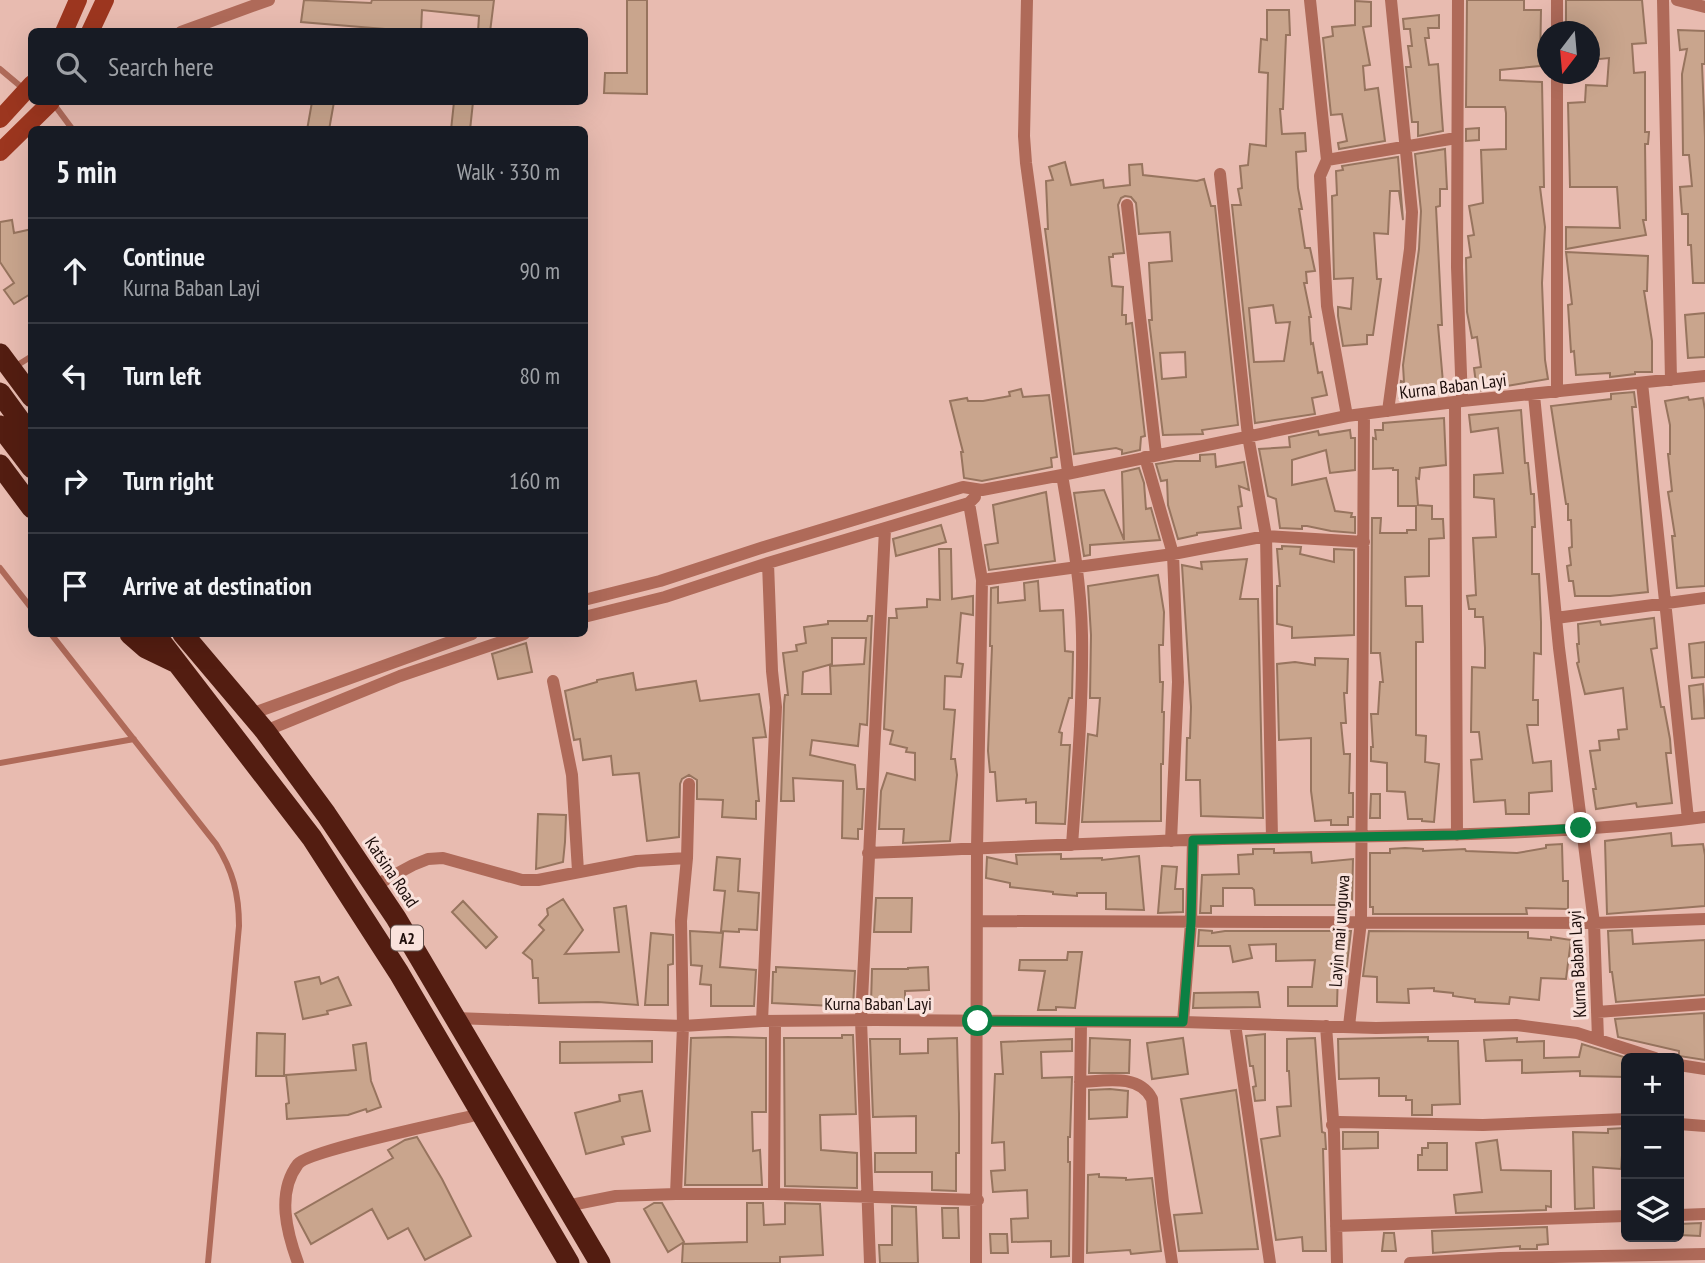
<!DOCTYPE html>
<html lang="en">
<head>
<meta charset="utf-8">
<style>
  :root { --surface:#171b24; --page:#242831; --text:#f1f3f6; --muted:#9ea1a6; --line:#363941 }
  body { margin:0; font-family:"PT Sans Narrow",sans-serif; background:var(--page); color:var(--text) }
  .controls { position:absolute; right:21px; bottom:21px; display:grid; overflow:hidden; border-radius:10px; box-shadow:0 7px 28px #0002 }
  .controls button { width:63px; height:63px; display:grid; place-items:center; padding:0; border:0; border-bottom:2px solid var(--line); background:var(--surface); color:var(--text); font:35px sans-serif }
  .compass { position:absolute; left:1537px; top:21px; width:63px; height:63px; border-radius:50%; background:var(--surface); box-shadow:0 7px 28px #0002; rotate:196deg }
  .stop { position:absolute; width:21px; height:21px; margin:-16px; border:5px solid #0b8043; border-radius:50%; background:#fff }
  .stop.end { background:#0b8043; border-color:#fff; box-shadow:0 2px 7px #0008 }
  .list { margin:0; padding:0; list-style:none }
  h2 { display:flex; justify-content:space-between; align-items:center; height:91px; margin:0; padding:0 28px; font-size:30px }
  h2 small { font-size:23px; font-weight:400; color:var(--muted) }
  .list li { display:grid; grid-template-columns:46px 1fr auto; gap:21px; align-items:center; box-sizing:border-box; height:105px; padding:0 28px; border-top:2px solid var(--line) }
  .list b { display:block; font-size:26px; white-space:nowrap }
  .list p { margin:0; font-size:23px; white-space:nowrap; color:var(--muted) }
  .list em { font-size:23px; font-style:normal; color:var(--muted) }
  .icon { flex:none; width:38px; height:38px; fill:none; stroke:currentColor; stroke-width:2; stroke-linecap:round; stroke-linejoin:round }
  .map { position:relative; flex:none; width:1705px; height:1263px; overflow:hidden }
  .search { position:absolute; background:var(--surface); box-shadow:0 7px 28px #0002; left:28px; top:28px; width:560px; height:77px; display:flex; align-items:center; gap:18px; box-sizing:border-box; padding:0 24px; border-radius:10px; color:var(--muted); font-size:26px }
  .panel { position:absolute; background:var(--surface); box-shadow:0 7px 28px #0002; left:28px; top:126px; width:560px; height:511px; border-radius:10px }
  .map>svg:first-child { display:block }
  .building { fill:#c9a58d; stroke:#97745e; stroke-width:2; fill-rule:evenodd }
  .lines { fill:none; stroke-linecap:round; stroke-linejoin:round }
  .lane { stroke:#af6a59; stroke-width:6 }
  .street { stroke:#af6a59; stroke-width:12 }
  .secondary { stroke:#9c361f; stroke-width:18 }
  .highway { stroke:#531d11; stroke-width:21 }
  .route { stroke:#0b8043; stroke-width:9 }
  .labels { text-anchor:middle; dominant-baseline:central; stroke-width:6; stroke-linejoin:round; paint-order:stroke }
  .shield { fill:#f9e2dc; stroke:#5f4e4a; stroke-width:2 }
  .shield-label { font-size:16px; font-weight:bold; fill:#1d0e0b }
  .street-label { font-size:18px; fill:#1d0e0b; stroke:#f9e2dc }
</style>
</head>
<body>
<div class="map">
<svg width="1705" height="1263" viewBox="0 0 1705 1263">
  <rect width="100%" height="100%" fill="#e8bbb0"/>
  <path class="building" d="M304,0l67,3 1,-3h122l-4,32h-12l1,-16 -57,-6 -1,22 -120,-10z
    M627,0h20v94l-43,-1 1,-20h22z
    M1467,0h57v10h17l-1,56 -40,4v10l42,2 2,105h-4l5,40 -3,56 3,77 3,19 -71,12 -3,-23 7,-1 -4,-30 -5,1 -5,-26 -1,-54 5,-1 -3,-21 6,-1 -5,-29 14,-3 -2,-53 25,-1v-36l-1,-6h-39z
    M1566,0h76l4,43 -14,1 2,29 11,-1v60h4l-1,12h-3l1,76h-3l3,15 -80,14v-22l54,1 -3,-41h-47l-2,-84 17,-1 1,-17 21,1 2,-28 -19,2v-28h-24z
    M1355,1l16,1v24l-8,1 7,38 -7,1 2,24 13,-2 7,53 -46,8 -1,-6 9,-2 -5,-27 -11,1 -8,-77 10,-2 -1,-9 23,-2z
    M1267,10h22l1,25h-4l-3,74h-3l2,25 23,-1 1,18 -10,1 2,36 4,21h-3l6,39h5l5,23 -9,1 1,11h-3l7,34h-2l2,27 2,-1 5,30 4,-1 5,23 -15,3 3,16 -60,9 -23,-218h9l-3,-16 4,-1 -2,-22 8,-1 2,-21 16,2 2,-73 -9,-1 2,-33 6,1zM1273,305l3,18 14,-1 -6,39 -30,1 -5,-54z
    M1439,15v13h-11l1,10h-4l4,27 9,-1 5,67 -25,5v-14h-6l-6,-55h5l-3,-21h4l-2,-17h-6l-1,-10z
    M1678,30l27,1v33h-3l3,73v146h-12l-2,-38h-3v-31h-6l-2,-27 12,-1 -3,-31h-6l-1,-81 5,-25 -7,1z
    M312,102h22l-5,28h-22z
    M454,102h19l-3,28h-19z
    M1479,128v12l-13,1v-12z
    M1445,149l2,40h-7v17l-4,1 6,118h-4l6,69 -34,5 -11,-1 2,-17 3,1 -1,-17 16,-116 2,-38 -6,-57z
    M1398,157l5,63 -4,-29h-9l-2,43 -14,-1 3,46h4l-8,56h-6v9l-24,2 -5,-30v-9l13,2 2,-31 -19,1 -2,-83 5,-1 -1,-24 7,-1 -1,-4z
    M1065,162l6,23 32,-5 1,8 26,-3 -1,-20 13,-1 1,11 54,6 7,-2 7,27h4l23,219 -36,5 1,4 -40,1 -14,-115h3l-3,-57 23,-2 -2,-29 -31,2 -3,-31 -5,-6 -6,-1 -4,2 -3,7 6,48 -11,1v3h-4l3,29 11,1 -1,28h4v9l6,-1 13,113 -4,1 -1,13 -18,4v-4l-6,-2 -42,6 -29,-225h3l-2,-48 7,-1 -4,-13zM1185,352l1,25 -24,2 -2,-26z
    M12,220l2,13 18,-4v64l-18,11 -10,-14 10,-7 -14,-21v-40z
    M1566,252l82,4 -1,35h-3l8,50v31h-17v2l-25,3v-4l-34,2 -2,-24 -3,1 -3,-47 4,-1z
    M1705,313v44l-17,1 -3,-43z
    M1021,389l2,8 26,-2 8,62 -6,1 1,9 -70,14 -18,-3 -3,-26h2l-13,-51 17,-3 1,3h15l27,-5 -1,-4z
    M1634,392l2,15h-4l16,185 -38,4h-35l-2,-15h-4l-2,-15 4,-1 -2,-17 3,-1 -1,-27h-3v-16h-2l-15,-98 60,-7v-5z
    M1688,397l1,3 14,-2 2,12v176l-28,2 -5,-52h3l-7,-44 4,-1 -4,-37h2v-29l-5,-24z
    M1521,410l4,53h3l3,31h3l1,33h-3v47h7l2,48v32l-7,-1 -1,47h5v25h-11l6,38 18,-2 1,30 -23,2v21h-23l-1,-14 -31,2 -3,-42 11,-1 -3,-27h-8l1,-65 13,1v-20l-2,-31h-8v-8h-6l-2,-13 9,-1 -3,-57 23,-1 -2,-38 -20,-2v-22l29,-2 -5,-45 -27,4 -2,-17z
    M1444,418l2,47 -26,3 -1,11 -3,-1 2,27 14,1v13h11l1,19 -15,1v37l-24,1 1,29h16l1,36h-7v93l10,1 -1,26 14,2 -5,58 -12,-1v-2h-14l-3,-27 -18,-1v-28l-16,-2v-14h2l-2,-33h7l2,-32h3l-3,-29h-9l1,-135h9l-1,15h27v-3h9v-24h-18v-36h-5v-2l-20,1v-31l3,1 -1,-9h8v-7z
    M1350,430l1,8h4v32l-25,3 -4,-23 -34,10v25l34,-7 9,33 17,2 -1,4h4v16l-24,-2 -24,-5h-5v3l-22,-1 -4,-29 -8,-3 -9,-47 31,-2 -1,-10 29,-6 1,4z
    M1215,454l1,13 28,-5 5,28 -10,-4 3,20 -4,1 3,21 -44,5v2l-19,4 -10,-34 -1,-25 -6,1 -5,-17 19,-3h25v-6z
    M1139,468l5,15 2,26 5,-1 9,32 -70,5v10l-6,1 -10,-63 30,-3 20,50 -2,-68z
    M1046,492l9,69 -66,9 -4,-25 13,-2 -5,-38z
    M941,525l5,17 -50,14 -3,-17z
    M1282,546l19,1 -1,7 34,8v-13l20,1v85l-62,3v-11l-15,-3v-38h3l-3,-37h5z
    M939,549h12l1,50 21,-3v19l-12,-2 -4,50 6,1 -2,13 -16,-1 -1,33 11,1 -4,49h4l2,16 -7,66 -47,2 1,-14h-25l2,-38 6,-18 28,7v-27l-9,-1 1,-4 -17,-4 3,-13 -9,-2 5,-111h8l-1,-9 31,-2v-8l13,1z
    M1247,559l-7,40h18l5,219 -62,-2 -1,-36h-14l1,-42h3l1,-31 -9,-142 20,4 -1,-7z
    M1158,575l6,37 -1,33h-4l1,37h3l-1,30h2l-1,52h-2v57l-79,1 6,-88 9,2 3,-38h-10l1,-63 -3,-49z
    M1038,581l2,30 23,-1 2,41 8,1 -1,46h-3l-10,34 3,1 -1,12h9l-5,79 -29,-1v-21l-10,1v-4l-29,2 -2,-29h-5l-2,-21 4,-105h-2l1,-58 7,-1v16l27,-3 -1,-17z
    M868,616h4l-5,109 -7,-1 -2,22 -46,-6 -2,15 45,10 2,24h7l-2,40h-4v10l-16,-1 1,-57 -50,-3 1,23h-13l3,-97 1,-9h3l-5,-42 14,-2 -1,-6 10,-2 -2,-16 24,-3v-3h39zM832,638h34l-2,26 -34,2 1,28h-29l1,-22 29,-8z
    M1654,618l3,30 -6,1 10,58h3l6,32 1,14h-5l6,50 -35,4 -1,-4 -40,6 -3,-20h3l-6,-38 10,-1 -1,-9 20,-2 -1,-9 9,-1 -4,-41 -38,6 -8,-31 2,-1 -2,-18h2l-1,-20 22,-3 1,4z
    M1705,642v35l-13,1 -3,-34z
    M526,643l6,29 -34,7 -6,-25z
    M1315,658l33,1 -1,34h-3l2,30h-5l3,31h6l-1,39h4v24h-5v8h-17v-5l-16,1 -4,-30v-53l-32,2 -2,-76 18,-2 20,3z
    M633,673l3,17 60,-9 4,20 59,-7 7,43 -13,1 6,63h-3v18l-34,-2 1,-17 -26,-1v-19l-8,-5 -7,4 -2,5 -1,53 -32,4 -8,-68 -26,2 -2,-19 -28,4 -3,-21 -6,1 -9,-49 32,-9v-2z
    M1703,684l2,34 -13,1 -3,-33z
    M1371,794h9v24h-10z
    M538,814l28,1 -1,27 -2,20 -27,7z
    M1671,833l1,13 31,-2 2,11v51l-98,8 -2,-73z
    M1562,844l1,37h5v28l-42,-1 1,6h-154v-7h-3v-54h20v-4l15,-1 18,1v2l42,-2 1,2 51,2 29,-5v-3z
    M1253,849h21v4l37,-1 1,11 41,-4 -1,46h-97l-1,-15 -2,-2h-29v18h-12v7h-11l2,-38 37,-1 -1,-19 15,-1z
    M1061,854v5l41,-1v2l37,-4 5,54 -38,-1v-16h-29v3l-24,-2v-2l-43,-5v-4l-24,-5 1,-21 30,7 -1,-9z
    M717,857l23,2 -2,32 21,2 -2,37 -18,-1v3l-18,-1 4,-40 -11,-1z
    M1162,866l15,1 -2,22h8v23l-25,1z
    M876,898h36l-1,34h-37z
    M563,899l20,31 -18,24 54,-2 -5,-44 12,-2 12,99 -40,-3 -59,1 -1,-25h-5l-1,-18 -9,-7 21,-23 -5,-5 9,-10 -1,-6z
    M463,901l34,36 -11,11 -34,-36z
    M1199,930l13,1v2l13,-2h126l-5,41 -8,-1 -1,35h-49v-19h24l3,-27 -39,1v-17l-27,1 3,13 -19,4 -3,-16h-32z
    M1632,930l1,14 72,-4v55l-89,7 -4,-30h-2l-2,-41z
    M690,931l33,2 -3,34 36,3 -2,36h-43v-21l-11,-1 2,-18 -11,-1z
    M1369,931l159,1v6l23,2v-3l20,3 -5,39 -25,-1 -2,22 -29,-3 -1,7 -34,-2v-3l-22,-3v-3l-19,-2v-3l-26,1 1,14 -32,-1v-25l-14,-1z
    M651,933l22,2v29l-5,1v40h-23z
    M1068,952h14l-7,56 -19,-1v3h-18l7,-39 -26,-1 1,-10h47z
    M776,967l79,4 -2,36 -81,-4 1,-31h3z
    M928,967l1,23 -24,1v15l-34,-2 1,-35h36v-1z
    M319,977l2,7 17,-7 13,28 -24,6 1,3 -25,5 -8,-37z
    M1258,992l2,15 -67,1 1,-15z
    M1704,1013l1,47 -26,-4v-5l-61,-14 -3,-18z
    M257,1033l28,1 -1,42h-28z
    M1265,1034v66l-10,1 -2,-14 3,-1 -3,-20h-3l-4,-30z
    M842,1035h11l3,79 -36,1 1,35 36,3v35l-72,-2 -1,-148h58z
    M728,1037l38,1v74h-14l1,39 7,-1 2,35h-77l6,-147z
    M1428,1037v4h30l2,63 -28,1v10h-20v-15h-6v-4h-27v-18l-40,1 -1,-40z
    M957,1038l2,76v39h-3v38l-24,-1v-18h-57v-19h41v-37l-43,1 -3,-78h30v15l28,-1v-14z
    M1090,1038l40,2 -1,33h-40z
    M1183,1038l5,36 -36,5 -5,-36z
    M1315,1038l7,94 3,1 1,16h-3l3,102h-23l-1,-14 -26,3 -15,-101 19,-3 -3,-29 14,-1 -2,-35h-2v-32z
    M1517,1038v4l27,-1v17l35,-1 3,-13 45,14 -1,19 -46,-1v-5l-58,2v-13l-36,1 -2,-21z
    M1072,1039v12l-31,1 1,26 30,-1 -2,60h-2v25h2l-1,94 -18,1v-16l-39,1 -1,-23 17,-1 -1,-28 -34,2 -2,-21 14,-1 -1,-28 -12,1 3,-69h8l-2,-32z
    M652,1041v21l-92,1v-21z
    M366,1043l5,38 10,26 -14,5 -1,-3 -18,6 -61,4 -1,-15 3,-1 -3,-28 70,-5 -3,-25z
    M1110,1089l18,2 -1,26 -38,2v-29z
    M1236,1090l22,159 -79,2 -5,-36 28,-2 -21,-114z
    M642,1091l8,40 -28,6 2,7 -38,10 -11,-41 45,-12 -1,-6z
    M1624,1128l-3,41 -28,-2 1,41 -19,1 -2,-77 35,1v-4z
    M1343,1132h35v16l-35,1z
    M417,1137l25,42 29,57 -46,24 -17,-32 -20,11 -16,-30 -61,35 -16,-30 98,-56 -5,-8 17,-10z
    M1497,1140l4,30 50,1v36l-5,-1v4l-90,3 -2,-18 28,-3 -6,-49z
    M1428,1143h19v27h-29v-15h4v-7h6z
    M1099,1174v3l27,1v2l26,-2 9,73 -30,3 -1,-4 -43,3 1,-78z
    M654,1203h8l22,39 -16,10 -24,-43z
    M747,1203h16l1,22 21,-1v-21l35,1 3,51 -43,2v6h-98l1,-19 64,-2z
    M892,1206l24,1 2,56h-38l-1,-18h13z
    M942,1208h16l1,30h-16z
    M1701,1223l-1,13 -21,-1v-11z
    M1547,1227l1,17 -11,1v4h-17v-3l-87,7 -1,-22z
    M1384,1233h10l2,18h-14z
    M990,1234h17l1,19h-17z"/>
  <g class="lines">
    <path class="lane" d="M0,69l25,21
      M53,103l20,27
      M16,366l16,-10
      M0,568l32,41
      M51,634l165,210c17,27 23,50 23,82l-31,337
      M0,763l134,-24"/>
    <path class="street" d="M1027,0l-3,136 2,27 42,309
      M1310,0l17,160 -7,16 7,130 20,110
      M1458,0l-1,267 5,134
      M1557,0v32
      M1663,0l8,380
      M1677,0l28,7
      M181,32l88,-32
      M1557,74v318
      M1327,160l129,-22
      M1220,174l28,262 18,100 6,302
      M1127,205l29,249
      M1642,383l46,436
      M1534,395l25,253 35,275 4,116
      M1455,403l2,432
      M1388,411l22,-162 2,-37 -21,-212
      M1145,457l28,97 5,128 -7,159
      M1062,475c9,53 19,106 20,160 1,70 -5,140 -10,210
      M969,503l13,77 -5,269 -1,414
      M982,580l191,-26 93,-18 98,6
      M584,600l76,-19 104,-34 199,-60 19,3 80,-15 285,-59 115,-15 243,-25
      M584,617l81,-20 103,-34 201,-60 6,-6
      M1556,618l149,-20
      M553,681l19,94 6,96
      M251,714l221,-80
      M265,731l135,-55 124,-42
      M868,853c135,-5 269,-13 403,-15 145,-3 290,-2 434,-21
      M374,886l39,-21 15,-6 15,-1 79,22h16l99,-19 50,-3
      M978,921l616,2 111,-4
      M1597,1012l108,-8
      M455,1018l228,8 79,-5 113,-1 308,2 193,6 140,-3 61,8 78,25
      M762,1021l14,-314 -4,-36 -4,-108
      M1183,1022l8,-99 2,-83
      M1235,1024l35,239
      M1326,1026l8,107 3,130
      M1349,1026l12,-105 3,-507
      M1679,1065l26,4
      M1080,1082c24,-1 59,-9 72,17l11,103 9,61
      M1679,1124l26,2
      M1332,1125l7,-3 144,3 143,-6
      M676,1194l7,-168 -2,-105 6,-63 2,-74
      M774,1194l1,-173
      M566,1206l50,-10 60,-2h98l204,6
      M1679,1215l26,-1
      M1336,1226l290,-10
      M298,1263c-11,-30 -22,-70 0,-99 11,-14 155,-43 182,-50
      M870,1263l-9,-243 24,-491
      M1078,1263l3,-241
      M1410,1263l91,-5 204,-4"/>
    <path class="secondary" d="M64,32l14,-32
      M90,32l15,-32
      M0,119l32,-35
      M0,152l51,-50"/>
    <path class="highway" d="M0,354l32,43
      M0,393l32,44
      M0,426l32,42
      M0,465l32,43
      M130,634l16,14 29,14
      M155,634l157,204 87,135 170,290
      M183,634l82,97 61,83 70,104 204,345"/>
  </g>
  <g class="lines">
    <path class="route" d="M978,1021l205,1 8,-99 2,-83 264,-5 124,-7"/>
  </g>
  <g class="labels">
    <rect class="shield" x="391" y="925.5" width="32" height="25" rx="5"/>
    <g class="shield-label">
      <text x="407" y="938">A2</text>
    </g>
    <g class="street-label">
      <text transform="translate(1453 386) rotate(-7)">Kurna Baban Layi</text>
      <text transform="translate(392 872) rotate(56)">Katsina Road</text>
      <text transform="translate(1339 931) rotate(-86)">Layin mai unguwa</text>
      <text transform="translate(1577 964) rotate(-93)">Kurna Baban Layi</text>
      <text x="878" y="1003">Kurna Baban Layi</text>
    </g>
  </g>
</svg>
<div class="controls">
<button>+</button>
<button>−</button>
<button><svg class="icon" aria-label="layers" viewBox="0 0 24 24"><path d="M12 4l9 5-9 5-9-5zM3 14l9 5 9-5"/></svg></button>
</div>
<svg class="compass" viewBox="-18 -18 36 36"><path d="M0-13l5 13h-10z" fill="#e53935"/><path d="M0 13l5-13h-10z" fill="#9ea1a6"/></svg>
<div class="stop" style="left:978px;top:1021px"></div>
<div class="stop end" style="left:1581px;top:828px"></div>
<div class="search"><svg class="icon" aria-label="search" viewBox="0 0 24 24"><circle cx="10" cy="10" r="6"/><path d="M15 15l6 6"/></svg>Search here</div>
<section class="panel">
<h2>5 min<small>Walk · 330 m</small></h2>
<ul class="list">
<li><svg class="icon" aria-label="ahead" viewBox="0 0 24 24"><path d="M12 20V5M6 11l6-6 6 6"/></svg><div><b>Continue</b><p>Kurna Baban Layi</p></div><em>90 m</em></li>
<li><svg class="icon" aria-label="left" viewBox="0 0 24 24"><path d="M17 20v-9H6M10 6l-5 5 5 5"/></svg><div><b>Turn left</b></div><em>80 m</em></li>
<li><svg class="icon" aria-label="right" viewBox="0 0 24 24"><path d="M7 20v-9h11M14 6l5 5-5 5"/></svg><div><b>Turn right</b></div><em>160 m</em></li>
<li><svg class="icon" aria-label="arrive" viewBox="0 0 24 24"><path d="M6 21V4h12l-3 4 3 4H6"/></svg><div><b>Arrive at destination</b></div></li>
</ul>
</section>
</div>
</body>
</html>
